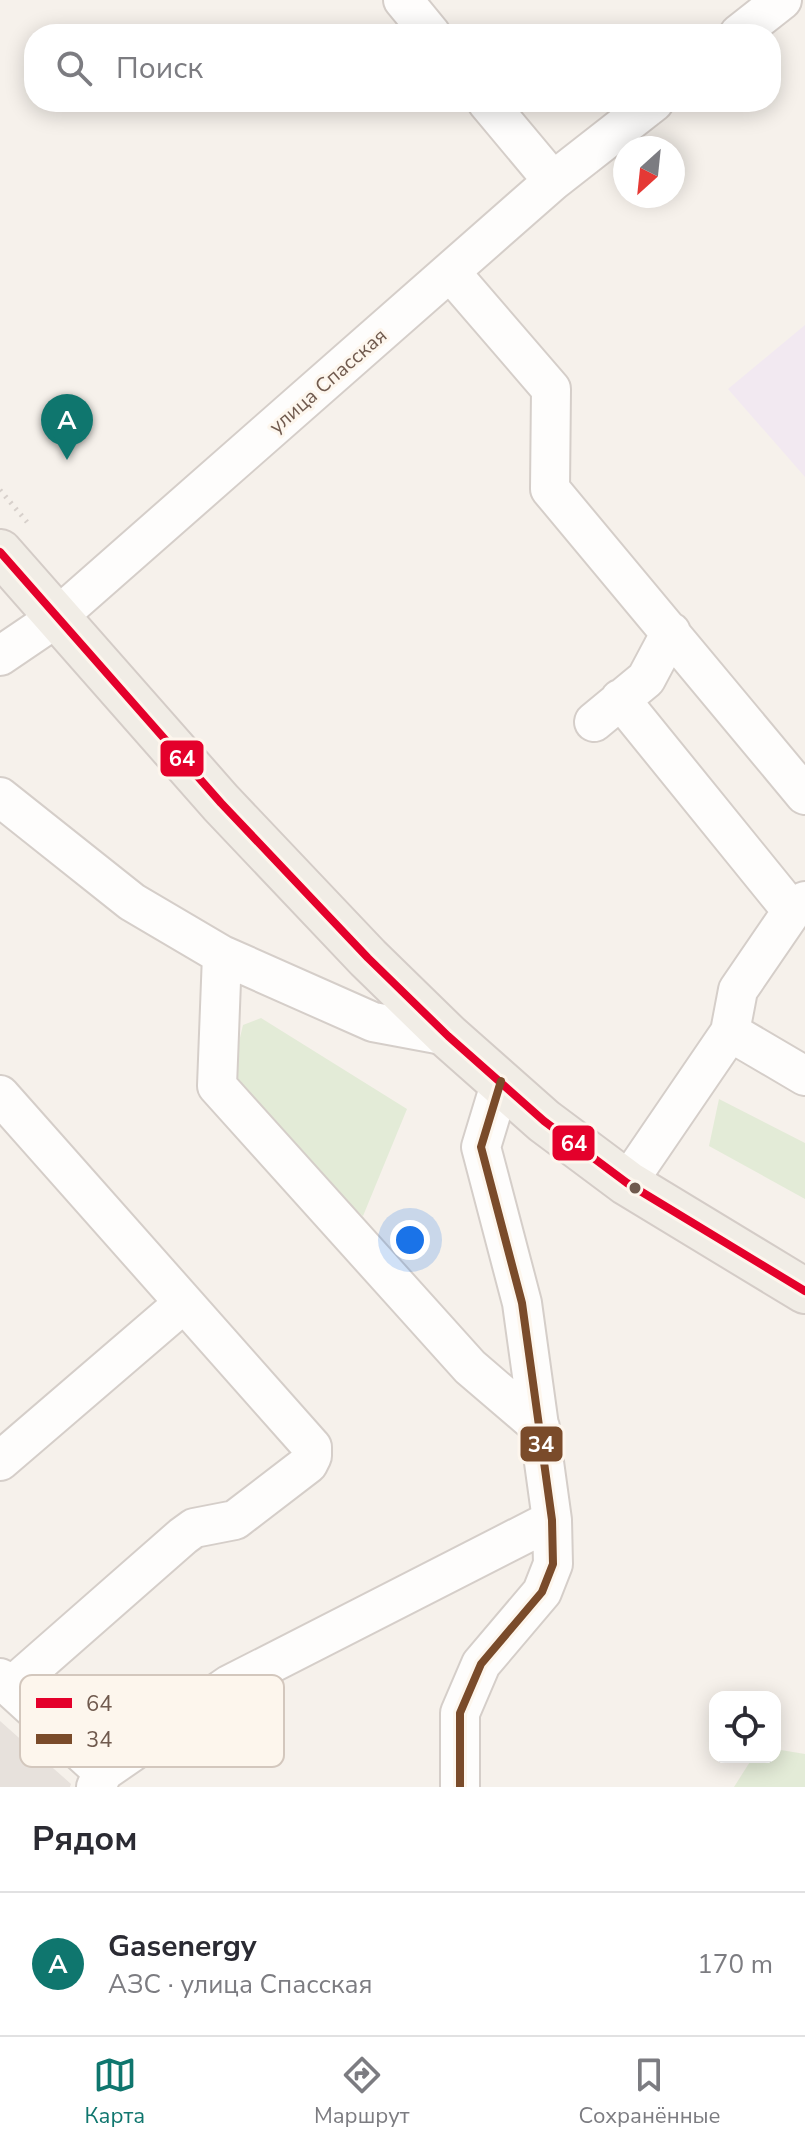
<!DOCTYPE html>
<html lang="ru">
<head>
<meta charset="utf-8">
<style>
  :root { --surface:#fff; --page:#f7f7f7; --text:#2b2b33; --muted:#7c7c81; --line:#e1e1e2; --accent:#0f766e }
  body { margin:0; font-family:"Nunito Sans",sans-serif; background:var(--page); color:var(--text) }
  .controls { position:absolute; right:24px; bottom:24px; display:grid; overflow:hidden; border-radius:16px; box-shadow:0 4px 20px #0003 }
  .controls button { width:72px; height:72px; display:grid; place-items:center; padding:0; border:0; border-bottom:2px solid var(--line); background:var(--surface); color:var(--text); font:40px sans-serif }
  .compass { position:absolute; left:613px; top:136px; width:72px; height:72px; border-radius:50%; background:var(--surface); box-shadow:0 4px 20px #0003; rotate:207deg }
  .you { position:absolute; left:410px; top:1240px; width:28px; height:28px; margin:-20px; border:6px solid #fff; border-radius:50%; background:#1a73e8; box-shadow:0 0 0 12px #1a73e833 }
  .badge { display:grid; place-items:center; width:52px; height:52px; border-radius:50%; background:var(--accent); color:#fff; font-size:26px; font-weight:700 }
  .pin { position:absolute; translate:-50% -66px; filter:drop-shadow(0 2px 4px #0008) }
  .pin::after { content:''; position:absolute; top:42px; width:28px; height:24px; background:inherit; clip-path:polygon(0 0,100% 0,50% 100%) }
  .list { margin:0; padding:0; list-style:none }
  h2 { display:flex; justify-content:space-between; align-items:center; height:104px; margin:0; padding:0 32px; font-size:34px }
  h2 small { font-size:26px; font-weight:400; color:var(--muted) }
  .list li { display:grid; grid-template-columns:52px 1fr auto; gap:24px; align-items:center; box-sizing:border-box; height:144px; padding:0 32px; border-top:2px solid var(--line) }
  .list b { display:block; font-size:30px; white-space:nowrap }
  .list p { margin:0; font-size:26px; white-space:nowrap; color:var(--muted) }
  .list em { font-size:26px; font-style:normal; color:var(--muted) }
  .icon { flex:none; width:44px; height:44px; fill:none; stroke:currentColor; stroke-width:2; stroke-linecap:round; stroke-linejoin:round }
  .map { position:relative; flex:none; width:805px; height:1787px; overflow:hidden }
  .search { position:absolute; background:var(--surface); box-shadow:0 4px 20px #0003; left:24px; right:24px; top:24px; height:88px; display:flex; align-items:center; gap:20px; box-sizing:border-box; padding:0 28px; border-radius:32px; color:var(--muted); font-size:30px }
  .sheet { height:248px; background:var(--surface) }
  nav { display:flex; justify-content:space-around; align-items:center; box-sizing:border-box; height:112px; border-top:2px solid var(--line); background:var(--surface); font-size:22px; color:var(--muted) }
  nav a { display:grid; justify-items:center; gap:4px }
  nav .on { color:var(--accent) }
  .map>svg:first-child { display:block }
  .industrial { fill:#e7e1dc }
  .education { fill:#f2e9f1 }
  .green { fill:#e3ebd7 }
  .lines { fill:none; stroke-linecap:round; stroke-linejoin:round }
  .minor-casing { stroke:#d5cec9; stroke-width:42 }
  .major-casing { stroke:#d4ccc7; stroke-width:48 }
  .path { stroke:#d7d0cb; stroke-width:5; stroke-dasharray:2 6; stroke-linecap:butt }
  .minor { stroke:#fefdfc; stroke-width:38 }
  .major { stroke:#f1ede6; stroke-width:44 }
  .bus-1-casing { stroke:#fdf6ed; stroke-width:14 }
  .bus-2-casing { stroke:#fdf6ed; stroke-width:14 }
  .bus-1 { stroke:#e4002b; stroke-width:8 }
  .bus-2 { stroke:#7a4b2a; stroke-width:8 }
  .bus-dot { fill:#705a4e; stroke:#fdf6ed; stroke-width:3 }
  .labels { text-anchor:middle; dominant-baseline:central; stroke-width:6; stroke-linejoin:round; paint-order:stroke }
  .street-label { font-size:20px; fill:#705a4e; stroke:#fdf6ed }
  .key { fill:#fdf6ed; stroke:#d3c7bd; stroke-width:2 }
  .key-label { font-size:22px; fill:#705a4e }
  .line-badge { stroke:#fdf6ed; stroke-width:3 }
  .badge-label { font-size:22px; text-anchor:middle; font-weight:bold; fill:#fff }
</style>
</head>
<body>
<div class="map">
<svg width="805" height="1787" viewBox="0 0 805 1787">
  <rect width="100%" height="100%" fill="#f6f1eb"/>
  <path class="industrial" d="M0,1721l71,63 -1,3h-70z"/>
  <path class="education" d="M805,325v152l-77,-88z"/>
  <path class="green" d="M261,1018l146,91 -44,107 -62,-52 -67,-75 4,-43 5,-21z
    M719,1099l86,44v56l-96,-53z
    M775,1749l30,5v33h-71l19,-30h22z"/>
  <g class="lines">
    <g class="minor-casing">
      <path id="minor" d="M403,0l28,34
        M739,34l43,-34
        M487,102l66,79
        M451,273l100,116 -1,100 255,306
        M0,656l56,-38 497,-437 101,-79
        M620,699l172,212
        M594,722l52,-43 25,-47
        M0,797l132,105 90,53 151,67 75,14
        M222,955l-5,131 253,281 70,60
        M730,1032l8,-42 54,-79 13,-10
        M0,1095l312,352v9l-4,8 -73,56 -41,8 -11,8 -172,151
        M627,1183l103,-151 75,44
        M0,1461l184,-158
        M0,1678l103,94
        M96,1787l7,-15 126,-87 323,-165
        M460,1787v-74l21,-49 61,-72 11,-28 -1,-44 -30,-217 -41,-156 20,-66"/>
    </g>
    <g class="major-casing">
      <path id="major" d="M0,552l221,251 147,155 80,78 96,85 83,62 178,108"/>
    </g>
    <path class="path" d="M0,490l27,32"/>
    <use href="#minor" class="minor"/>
    <use href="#major" class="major"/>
    <g class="bus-1-casing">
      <path id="bus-1" d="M0,552l221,251 147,155 80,78 96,85 83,62 178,108"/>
    </g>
    <g class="bus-2-casing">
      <path id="bus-2" d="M460,1787v-74l21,-49 61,-72 11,-28 -1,-44 -30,-217 -41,-156 20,-66"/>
    </g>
    <use href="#bus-1" class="bus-1"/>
    <use href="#bus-2" class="bus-2"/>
  </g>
  <circle class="bus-dot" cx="635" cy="1188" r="7"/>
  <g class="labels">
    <g class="street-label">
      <text transform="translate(328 381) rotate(-41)">улица Спасская</text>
    </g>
  </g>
  <rect x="20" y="1675" width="264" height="92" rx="12" class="key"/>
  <rect x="36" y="1698" width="36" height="10" fill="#e4002b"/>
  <rect x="36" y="1734" width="36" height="10" fill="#7a4b2a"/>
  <g class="key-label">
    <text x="86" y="1711">64</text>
    <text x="86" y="1747">34</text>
  </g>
  <g class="line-badge">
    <rect x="159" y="739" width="46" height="39" rx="8" fill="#e4002b"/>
    <rect x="551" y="1124" width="45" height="38" rx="8" fill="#e4002b"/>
    <rect x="519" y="1425" width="45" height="38" rx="8" fill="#7a4b2a"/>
  </g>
  <g class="badge-label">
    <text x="182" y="766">64</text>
    <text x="574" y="1151">64</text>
    <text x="541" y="1452">34</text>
  </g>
</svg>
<div class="controls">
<button><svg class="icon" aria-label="locate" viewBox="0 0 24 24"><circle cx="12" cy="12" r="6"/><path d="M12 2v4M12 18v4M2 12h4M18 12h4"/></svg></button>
</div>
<svg class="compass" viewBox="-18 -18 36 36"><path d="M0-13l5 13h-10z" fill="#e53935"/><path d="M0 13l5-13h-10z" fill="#7c7c81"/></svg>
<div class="you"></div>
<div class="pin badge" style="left:67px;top:460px">A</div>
<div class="search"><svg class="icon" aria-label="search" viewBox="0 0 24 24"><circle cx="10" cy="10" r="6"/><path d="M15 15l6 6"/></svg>Поиск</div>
</div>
<section class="sheet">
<h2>Рядом<small></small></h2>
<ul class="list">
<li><span class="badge">A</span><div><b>Gasenergy</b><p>АЗС · улица Спасская</p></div><em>170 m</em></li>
</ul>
</section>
<nav>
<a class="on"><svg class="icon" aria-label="map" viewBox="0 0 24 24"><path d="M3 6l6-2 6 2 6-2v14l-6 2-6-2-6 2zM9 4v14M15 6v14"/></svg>Карта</a>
<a><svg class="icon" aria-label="directions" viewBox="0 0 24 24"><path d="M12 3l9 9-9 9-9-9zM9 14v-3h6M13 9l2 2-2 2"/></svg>Маршрут</a>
<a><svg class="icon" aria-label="saved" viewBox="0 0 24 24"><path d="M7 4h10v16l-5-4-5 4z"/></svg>Сохранённые</a>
</nav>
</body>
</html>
